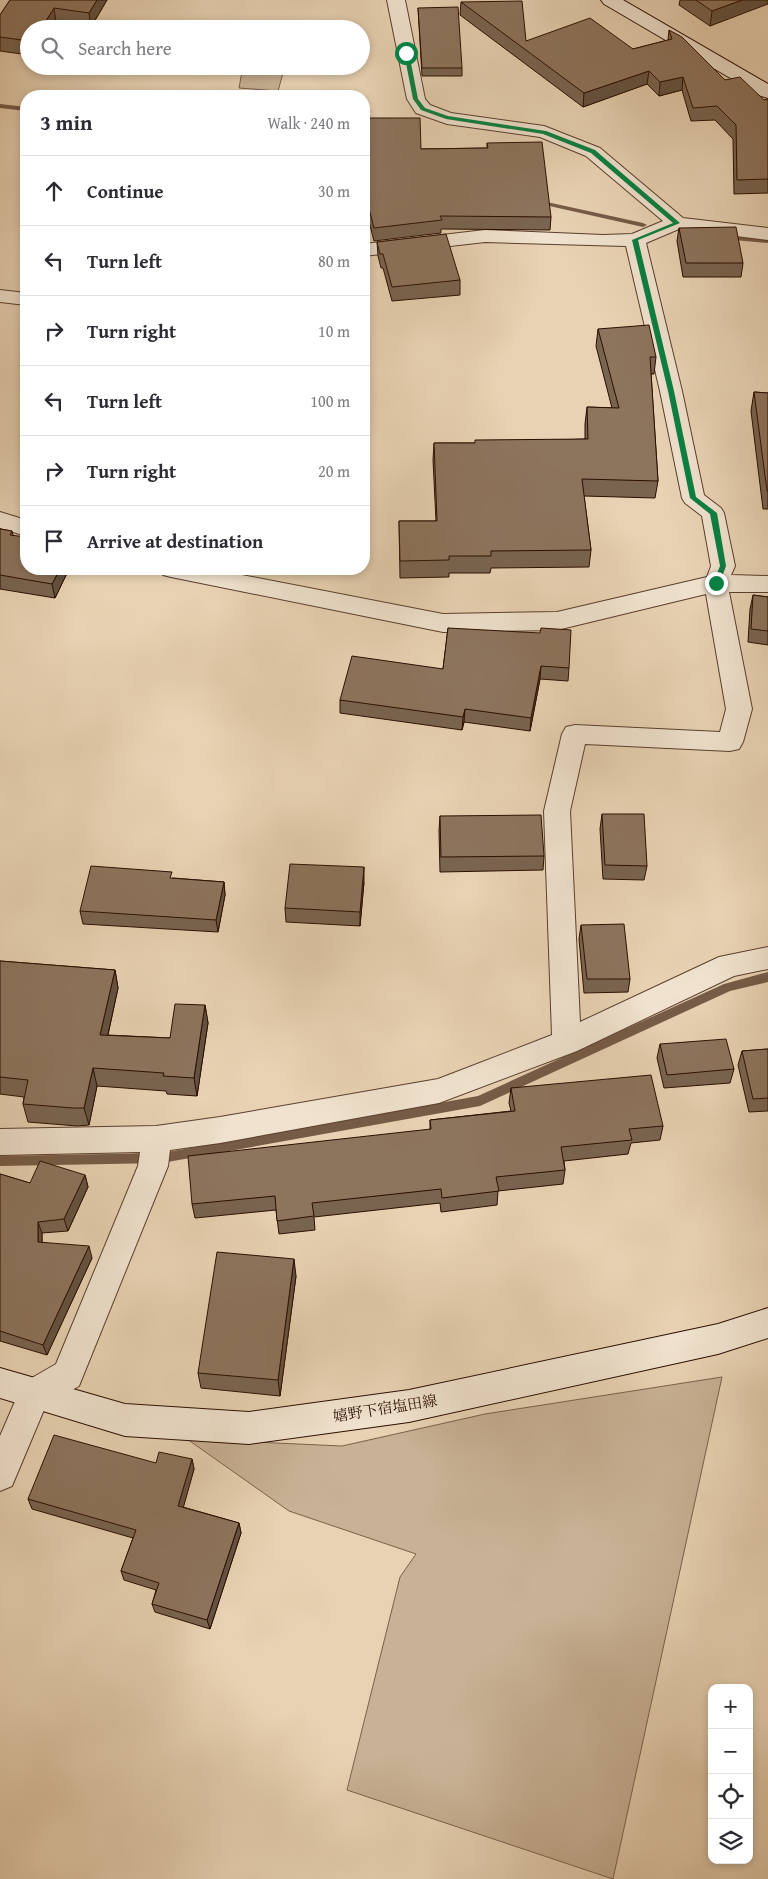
<!DOCTYPE html>
<html lang="en">
<head>
<meta charset="utf-8">
<style>
  :root { --surface:#fff; --page:#f7f7f7; --text:#2b2b33; --muted:#7c7c81; --line:#e1e1e2 }
  body { margin:0; font-family:"Gentium Book Plus","Noto Serif JP",serif; background:var(--page); color:var(--text) }
  .controls { position:absolute; right:15px; bottom:15px; display:grid; overflow:hidden; border-radius:10px; box-shadow:0 2px 8px #0003 }
  .controls button { width:45px; height:45px; display:grid; place-items:center; padding:0; border:0; border-bottom:1px solid var(--line); background:var(--surface); color:var(--text); font:25px sans-serif }
  .stop { position:absolute; width:15px; height:15px; margin:-11px; border:4px solid #0b8043; border-radius:50%; background:#fff }
  .stop.end { background:#0b8043; border-color:#fff; box-shadow:0 1px 5px #0008 }
  .list { margin:0; padding:0; list-style:none }
  h2 { display:flex; justify-content:space-between; align-items:center; height:65px; margin:0; padding:0 20px; font-size:21px }
  h2 small { font-size:16px; font-weight:400; color:var(--muted) }
  .list li { display:grid; grid-template-columns:32px 1fr auto; gap:15px; align-items:center; box-sizing:border-box; height:70px; padding:0 20px; border-top:1px solid var(--line) }
  .list b { display:block; font-size:19px; white-space:nowrap }
  .list em { font-size:16px; font-style:normal; color:var(--muted) }
  .icon { flex:none; width:28px; height:28px; fill:none; stroke:currentColor; stroke-width:2; stroke-linecap:round; stroke-linejoin:round }
  .map { position:relative; flex:none; width:768px; height:1879px; overflow:hidden }
  .search { position:absolute; background:var(--surface); box-shadow:0 2px 8px #0003; left:20px; top:20px; width:350px; height:55px; display:flex; align-items:center; gap:12px; box-sizing:border-box; padding:0 18px; border-radius:28px; color:var(--muted); font-size:19px }
  .panel { position:absolute; background:var(--surface); box-shadow:0 2px 8px #0003; left:20px; top:90px; width:350px; height:485px; border-radius:20px }
  .map>svg:first-child { display:block }
  .green { fill:#c8b195; stroke:#7a604a }
  .lines { fill:none; stroke-linecap:round; stroke-linejoin:round }
  .stream { fill:#765b47; fill-rule:evenodd }
  .minor-casing { stroke:#5a3f2d; stroke-width:2 }
  .secondary-casing { stroke:#2b0e00; stroke-width:2 }
  .minor { fill:#f0e2ce; fill-rule:evenodd }
  .secondary { fill:#f0e2ce; fill-rule:evenodd }
  .wall { fill:#796450; stroke:#2b0e00 }
  .shaded-wall { fill:#635141; stroke:#2b0e00 }
  .building { fill:#8d745d; stroke:#2b0e00 }
  .route { fill:#0b8043 }
  .labels { text-anchor:middle; dominant-baseline:central; stroke-width:5; stroke-linejoin:round; paint-order:stroke }
  .street-label { font-size:15px; fill:#2b0e00; stroke:#f0e2ce }
</style>
</head>
<body>
<div class="map">
<svg width="768" height="1879" viewBox="0 0 768 1879">
  <rect width="100%" height="100%" fill="#e8d2b3"/>
  <filter id="stains"><feTurbulence type="fractalNoise" baseFrequency=".004" numOctaves="4"/><feColorMatrix values="0 0 0 0 .2 0 0 0 0 .09 0 0 0 0 .02 0 0 0 .5 -.17"/></filter>
  <radialGradient id="worn" r=".72"><stop offset=".6" stop-color="#630" stop-opacity="0"/><stop offset="1" stop-color="#630" stop-opacity=".3"/></radialGradient>
  <path class="green" d="M243,66h42l-7,25 -39,-3z
    M722,1377l-109,502 -266,-89 53,-213 16,-23 -127,-43 -102,-72 155,7 143,-32z"/>
  <g class="lines">
    <path class="stream" d="M0,104l26,3v4l-26,-3z
      M533,199l110,24 4,2 -4,2 -107,-24h-3z
      M720,235l48,4v4l-45,-4 -4,-2z
      M768,972v10l-38,9 -250,115 -318,57 -162,3v-10l162,-3 316,-57 246,-112z"/>
    <g class="minor-casing">
      <path id="minor" d="M387,0h18l20,99 5,6 21,8 93,13 56,22 83,70 85,10v12l-89,-11 -33,14 36,148 22,104 17,13 3,5 11,53 -4,9 37,1v16h-39l23,117 -9,33 -4,7 -9,2 -145,-7 -15,67 10,211 139,-65 49,-10v22l-34,7 -157,75 -138,52 -219,40 -50,7 -2,16 -89,220 -33,19 -34,81 -12,5v-55l23,-53 33,-19 82,-198 2,-14 -140,3v-26l156,-3 64,-9 218,-38 114,-44 -8,-224 18,-77 4,-7 9,-2 145,7 6,-23 -20,-115 -149,36 -114,2 -272,-55 -8,-2 -4,-6h52l232,45 114,-2 150,-35 4,-11 -9,-50 -17,-13 -3,-5 -22,-107 -34,-145 -141,-4 -121,14v-12l121,-14 118,5 29,-1 31,-13 -77,-65 -46,-19 -93,-13 -31,-11 -9,-14z
        M0,290l26,3v12l-26,-3z
        M0,512l26,8v16l-26,-8z"/>
    </g>
    <g class="secondary-casing">
      <path id="secondary" d="M601,0h22l145,84v14l-7,-2 -157,-92z
        M768,1308v30l-50,16 -309,68 -160,22 -124,-8 -125,-38v-30l125,36 124,8 160,-22 309,-66z"/>
    </g>
    <use href="#minor" class="minor"/>
    <use href="#secondary" class="secondary"/>
  </g>
  <path class="wall" d="M10,0h97l-16,27 -35,-4 -27,6v26l-29,-4v-36z
    M680,0h88l-58,26 -31,-21z
    M461,2l65,39 107,8 35,-9 1,-10 56,50 39,20 4,-1v94l-34,1 -1,-55 -18,-19 -24,1 -9,-31 -23,6 -12,-12 -64,23 -123,-92z
    M418,8l44,60v8h-40z
    M487,143l64,74 -1,13 -109,-1v4l-67,8 -10,-39v-17h3l54,-36 66,-1z
    M679,228l64,35 -2,14h-58l-6,-36z
    M377,242l83,38v15l-68,6 -9,-33h-2l-3,-12z
    M598,329l58,28 -2,17h-3l7,107 -3,17 -71,-2 7,54 -2,17 -98,1 -1,5h-41v4l-49,1 -1,-57h37l-3,-61 1,-17h41l110,-4v-15l2,-17 25,1 -16,-62z
    M754,392l14,1v116h-5l-12,-98z
    M0,529l12,2 1,4 56,34 -14,29 -55,-9z
    M753,595l15,2v48l-20,-3 2,-33z
    M448,628l121,40 -1,13 -28,-2 -10,52 -66,-9 -2,8 -122,-17v-13l103,-31z
    M602,814l45,52 -3,14 -41,-1 -3,-50z
    M440,816l104,40 -1,14 -103,2 -1,-41z
    M173,878l51,4 1,13 -7,37 -135,-8 -3,-13z
    M364,882l-4,44 -74,-4 -1,-14z
    M581,925l49,54 -2,13 -44,1 -5,-54z
    M0,961l115,9 3,18 -10,47 62,3 35,-33 3,18 -11,73 -30,-2 -1,-3 -69,-5 -8,39 -12,1 -49,-4 -5,-18 1,-7 -24,-3z
    M660,1044l74,25 -4,14 -66,5 -7,-30z
    M768,1049v62l-19,1 -11,-47 4,-14z
    M511,1088l152,38 -3,14 -29,3 -3,11 -64,7 1,9 -2,14 -65,7 -1,14 -56,7 -1,-9 -126,14 1,13 -36,4 -3,-24 -81,8 -3,-14 238,-74v-10l81,-9 -2,-8z
    M0,1174l30,9 55,-8 3,12 -20,44 -26,2v9l50,16 -45,97 -47,-14z
    M296,1276l-16,120 -79,-8 -3,-15z
    M192,1459l2,10 -11,38 56,16 2,10 -31,96 -55,-17 -3,-8 4,-14 -32,-10 -3,-9 12,-33 -101,-29 -4,-10 128,-36z"/>
  <path class="shaded-wall" d="M97,0h10l-16,27 -2,-14z
    M742,0h26v4l-58,22 2,-15z
    M54,8l2,15 -4,6h-11z
    M649,71l-2,13 -64,23 1,-14z
    M683,77l-1,13 -23,6 1,-14z
    M60,569h9l-14,29 -3,-14z
    M541,666l-1,13 -10,52 1,-13z
    M465,709l-1,13 -2,8 1,-13z
    M364,867v15l-4,44v-14z
    M224,882l1,13 -7,37 -2,-12z
    M115,970l3,18 -14,64 -4,-17z
    M205,1005l3,18 -11,73 -3,-18z
    M93,1068l4,18 -8,39 -5,-17z
    M85,1175l3,12 -20,44 -4,-12z
    M38,1222l4,11v20l-4,-11z
    M89,1246l3,12 -45,97 -4,-10z
    M294,1259l2,17 -16,120 -2,-16z
    M192,1459l2,10 -13,47 -3,-10z
    M239,1523l2,10 -31,96 -3,-9z"/>
  <path class="building" d="M10,0h87l-8,13 -35,-5 -13,21h-12v12l-29,-4v-22z
    M696,0h46l-30,11z
    M522,1l4,40 64,-23 43,31 39,-10 -3,-9 13,7 43,43 15,-3 24,23 4,-1v80l-31,1 -1,-55 -19,-19 -24,2 -10,-31 -23,5 -11,-11 -65,22 -123,-91z
    M458,7l4,61h-40l-4,-60z
    M366,118h54l1,31 67,-1 -1,-5 55,-1 9,75 -111,-1 2,4 -68,8 -10,-39v-4h3z
    M736,227l7,36h-57l-7,-35z
    M446,234l14,46 -68,7 -9,-33h-3l-3,-12z
    M649,325l7,32h-6l8,124 -76,-2 9,71 -100,1v5h-42v4l-49,1 -1,-40h38l-3,-78h41v-3l113,-1 -1,-32 32,1 -21,-79z
    M754,392l14,1v98h-1z
    M0,529l12,2 -2,4 16,2v32h34l-8,15 -52,-9z
    M753,595l15,2v34l-17,-2z
    M448,628l92,5 1,-5 30,2 -2,38 -28,-2 -10,52 -66,-9 -2,8 -123,-17 12,-44 91,13z
    M602,814h42l3,52 -42,-1z
    M541,815l3,41 -103,1 -1,-41z
    M290,864l74,3 -4,45 -75,-4z
    M91,866l81,6 -2,6 54,4 -8,38 -136,-9z
    M624,924l6,55h-43l-6,-54z
    M0,961l115,9 -15,65 70,3 5,-34 30,1 -11,73 -31,-2 1,-3 -71,-5 -9,40h-11l-50,-4 5,-24 -28,-3z
    M726,1039l8,30 -67,6 -7,-31z
    M768,1049v49l-15,1 -11,-48z
    M651,1075l12,51 -34,3 3,11 -71,7 4,23 -69,7 3,14 -57,7 -1,-9 -129,14 2,13 -37,5 -2,-25 -83,8 -4,-48 243,-27 -1,-9 85,-9 -4,-23z
    M40,1161l45,14 -21,44 -26,3v20l51,4 -46,99 -43,-14v-157l30,9z
    M217,1252l77,7 -16,121 -80,-7z
    M54,1435l102,28 3,-11 33,7 -14,47 61,17 -32,97 -55,-16 7,-21 -38,-12 15,-41 -108,-31z"/>
  <path class="route" d="M406,52l3,1 9,46 7,9 23,8 98,15 49,19 85,73 -42,17 36,151 22,106 21,16 9,53 -7,19 -6,-2 7,-17 -10,-52 -20,-16 -22,-107 -36,-151 41,-17 -82,-70 -48,-19 -97,-15 -25,-9 -8,-11 -9,-46z"/>
  <g class="labels">
    <g class="street-label">
      <text transform="translate(385 1408) rotate(-9)">嬉野下宿塩田線</text>
    </g>
  </g>
  <rect width="100%" height="100%" filter="url(#stains)"/>
  <rect width="100%" height="100%" fill="url(#worn)"/>
</svg>
<div class="controls">
<button>+</button>
<button>−</button>
<button><svg class="icon" aria-label="locate" viewBox="0 0 24 24"><circle cx="12" cy="12" r="6"/><path d="M12 2v4M12 18v4M2 12h4M18 12h4"/></svg></button>
<button><svg class="icon" aria-label="layers" viewBox="0 0 24 24"><path d="M12 4l9 5-9 5-9-5zM3 14l9 5 9-5"/></svg></button>
</div>
<div class="stop" style="left:406px;top:53px"></div>
<div class="stop end" style="left:716px;top:583px"></div>
<div class="search"><svg class="icon" aria-label="search" viewBox="0 0 24 24"><circle cx="10" cy="10" r="6"/><path d="M15 15l6 6"/></svg>Search here</div>
<section class="panel">
<h2>3 min<small>Walk · 240 m</small></h2>
<ul class="list">
<li><svg class="icon" aria-label="ahead" viewBox="0 0 24 24"><path d="M12 20V5M6 11l6-6 6 6"/></svg><div><b>Continue</b></div><em>30 m</em></li>
<li><svg class="icon" aria-label="left" viewBox="0 0 24 24"><path d="M17 20v-9H6M10 6l-5 5 5 5"/></svg><div><b>Turn left</b></div><em>80 m</em></li>
<li><svg class="icon" aria-label="right" viewBox="0 0 24 24"><path d="M7 20v-9h11M14 6l5 5-5 5"/></svg><div><b>Turn right</b></div><em>10 m</em></li>
<li><svg class="icon" aria-label="left" viewBox="0 0 24 24"><path d="M17 20v-9H6M10 6l-5 5 5 5"/></svg><div><b>Turn left</b></div><em>100 m</em></li>
<li><svg class="icon" aria-label="right" viewBox="0 0 24 24"><path d="M7 20v-9h11M14 6l5 5-5 5"/></svg><div><b>Turn right</b></div><em>20 m</em></li>
<li><svg class="icon" aria-label="arrive" viewBox="0 0 24 24"><path d="M6 21V4h12l-3 4 3 4H6"/></svg><div><b>Arrive at destination</b></div></li>
</ul>
</section>
</div>
</body>
</html>
